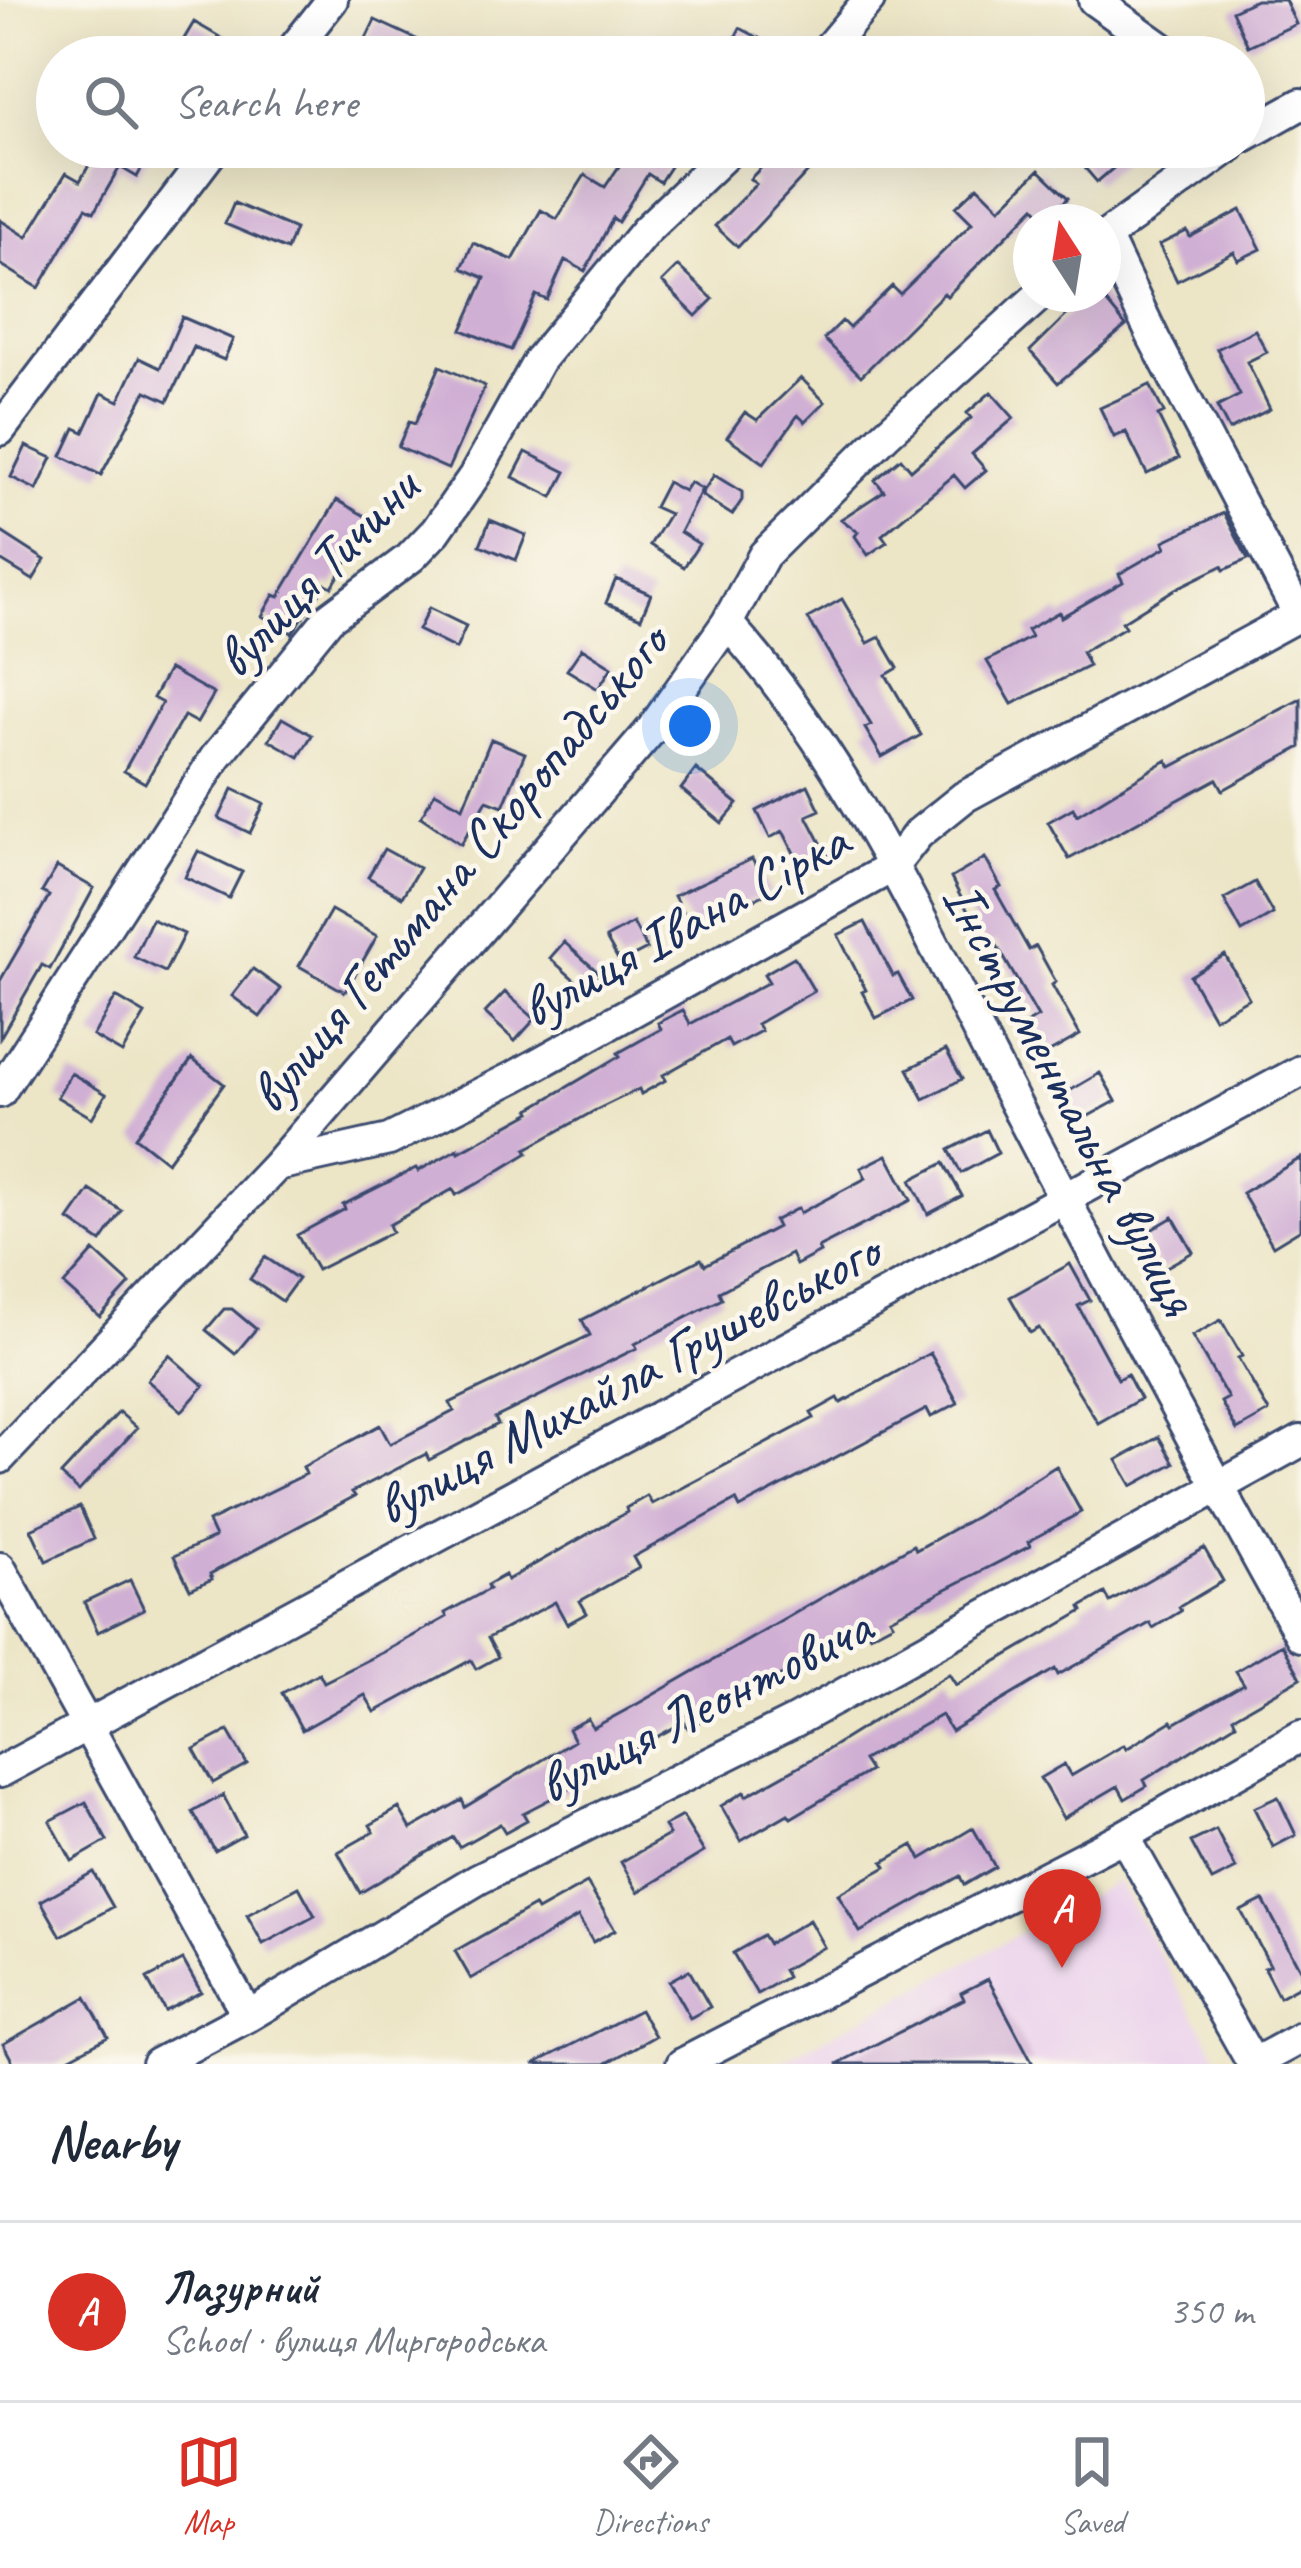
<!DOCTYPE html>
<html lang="en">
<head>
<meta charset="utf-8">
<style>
  :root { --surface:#fff; --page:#f2f2f3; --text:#1f2937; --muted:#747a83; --line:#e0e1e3; --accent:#d93025 }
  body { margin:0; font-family:Caveat,sans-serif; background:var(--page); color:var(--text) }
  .compass { position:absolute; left:1013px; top:204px; width:108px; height:108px; border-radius:50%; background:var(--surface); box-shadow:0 12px 48px #0002; rotate:348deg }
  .you { position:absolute; left:690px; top:726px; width:42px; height:42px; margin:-30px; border:9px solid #fff; border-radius:50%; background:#1a73e8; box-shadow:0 0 0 18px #1a73e833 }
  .badge { display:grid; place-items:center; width:78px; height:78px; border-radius:50%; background:var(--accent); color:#fff; font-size:39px; font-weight:700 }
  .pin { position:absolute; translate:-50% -99px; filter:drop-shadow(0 3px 6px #0008) }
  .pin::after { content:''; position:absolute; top:63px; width:42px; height:36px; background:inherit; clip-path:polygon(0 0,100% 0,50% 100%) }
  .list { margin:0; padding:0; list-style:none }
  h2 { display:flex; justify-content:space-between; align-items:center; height:156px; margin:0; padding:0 48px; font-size:51px }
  h2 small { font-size:39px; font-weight:400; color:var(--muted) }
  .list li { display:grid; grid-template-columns:78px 1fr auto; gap:36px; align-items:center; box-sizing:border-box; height:180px; padding:0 48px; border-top:3px solid var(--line) }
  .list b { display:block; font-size:45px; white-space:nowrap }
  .list p { margin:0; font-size:39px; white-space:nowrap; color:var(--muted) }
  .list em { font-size:39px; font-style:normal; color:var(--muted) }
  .icon { flex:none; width:66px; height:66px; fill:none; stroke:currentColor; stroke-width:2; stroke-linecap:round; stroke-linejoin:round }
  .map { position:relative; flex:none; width:1301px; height:2064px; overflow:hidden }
  .search { position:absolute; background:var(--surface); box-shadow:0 12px 48px #0002; left:36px; right:36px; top:36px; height:132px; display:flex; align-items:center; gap:30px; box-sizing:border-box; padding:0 42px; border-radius:66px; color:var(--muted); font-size:45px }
  .sheet { height:336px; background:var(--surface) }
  nav { display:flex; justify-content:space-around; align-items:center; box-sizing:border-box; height:168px; border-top:3px solid var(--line); background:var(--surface); font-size:33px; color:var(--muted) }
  nav a { display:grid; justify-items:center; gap:6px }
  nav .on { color:var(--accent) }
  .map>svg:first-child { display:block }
  .built { fill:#ead1ec }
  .building { fill:#d0afd4 }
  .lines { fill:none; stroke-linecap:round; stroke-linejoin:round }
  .minor-casing { stroke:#3a4a6e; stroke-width:36 }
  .minor { stroke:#fff; stroke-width:30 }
  .labels { text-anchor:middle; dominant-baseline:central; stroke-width:9; stroke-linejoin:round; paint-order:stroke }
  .street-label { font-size:57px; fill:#1b2f5e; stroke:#fbf7ec }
</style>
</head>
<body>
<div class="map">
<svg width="1301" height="2064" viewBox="0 0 1301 2064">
  <rect width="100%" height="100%" fill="#fbf7ec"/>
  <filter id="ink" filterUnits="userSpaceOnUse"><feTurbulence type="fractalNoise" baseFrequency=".00833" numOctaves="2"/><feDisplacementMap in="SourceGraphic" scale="24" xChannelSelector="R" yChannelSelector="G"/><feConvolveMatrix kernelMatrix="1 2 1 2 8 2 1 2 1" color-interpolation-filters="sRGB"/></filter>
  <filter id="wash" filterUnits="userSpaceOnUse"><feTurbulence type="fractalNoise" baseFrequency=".004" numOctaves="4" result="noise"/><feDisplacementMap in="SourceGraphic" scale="48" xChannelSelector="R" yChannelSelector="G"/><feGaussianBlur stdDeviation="2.7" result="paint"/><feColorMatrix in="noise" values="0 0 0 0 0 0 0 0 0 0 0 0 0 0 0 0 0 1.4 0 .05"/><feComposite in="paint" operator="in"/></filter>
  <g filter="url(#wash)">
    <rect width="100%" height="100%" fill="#ece5c6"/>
    <path class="built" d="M1117,1881l100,173 -22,10h-418z"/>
    <g id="blocks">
      <path class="building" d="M1256,0h29l11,24 -48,22 -16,-35z
        M375,20l41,19 -8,18h-30l-17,-8z
        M194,22l60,35h-61l-15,-8z
        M740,28l55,29h-70z
        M86,147h49l14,8 -12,22 -17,-10 -26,45 -8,-4 -47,80 -39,-24v-44l27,17 39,-64 14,8 16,-28z
        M632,147h11l28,18 -11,17 -12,-8 -30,48 -5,-4 -28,53 -20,-11 -18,40 -11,-5 -25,55 -49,-20 23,-52 -23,-10 11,-25 40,17 28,-50 16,9 28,-44 20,12z
        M781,147h50l-93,100 -23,-21 41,-42 -6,-5z
        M1067,147h45l11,13 -26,22z
        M1039,170l29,28 -22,21 -11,-12 -88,89 -3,-3 -83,83 -37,-37 18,-18 7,7 43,-42 8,8 72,-71 -16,-16 22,-21 22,22z
        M234,203l61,26 -8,21 -62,-26z
        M1241,210l20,39 -23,11 -4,-8 -57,29 -18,-36 28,-14 3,6z
        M678,266l35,33 -17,17 -34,-34z
        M1088,294h12l26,32 -68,57 -28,-32z
        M182,317l51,22 -9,21 -30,-13 -26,54 -22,-10 -45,84 -39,-19 13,-28 9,4 18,-39 17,8 20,-43 21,10z
        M1255,330l12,22 -20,10 23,47 -41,21 -12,-23 23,-12 -23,-46z
        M440,366l45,20 -37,83 -50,-22 11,-25 6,2z
        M801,378l24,24 -20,20 -7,-7 -34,48 -37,-26 18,-25 12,8z
        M1150,385l14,28 -6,3 21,42 -32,16 -21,-42 -12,5 -14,-29z
        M991,392l23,26 -42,36 14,16 -21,18 -11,-13 -72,60 5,7 -19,13 -13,-19 3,-4 -17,-13 43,-28 -9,-11 26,-22 10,12 60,-52 -4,-5z
        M26,446l26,12 -15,32 -26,-13z
        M526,452l40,20 -13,25 -40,-20z
        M714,475l28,17v8l-10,15 -31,-20z
        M667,482l17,9 6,-9 12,7 -22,43 19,12 -15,23 -34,-22 19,-31 -15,-7z
        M337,500l35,20 -40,67 -6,-3 -34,49 -30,-17 12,-21 5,2z
        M1224,513l24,46 -24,11 -2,-4 -47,23 -53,33 3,5 -43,25 7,14 -77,38 -25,-43 44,-24 -4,-7 32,-18 2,5 62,-35 -4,-8 47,-27 -2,-6z
        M490,520l36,15 -10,25 -36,-15z
        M0,531l45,29 -12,20 -33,-20z
        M616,579l35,15 -10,24 -35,-15z
        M842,599l26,44 12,-6 18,31 -12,7 35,60 -39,22 -17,-29 6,-3 -63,-107z
        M429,608l37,18 -10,23 -38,-19z
        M582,648l30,19 -14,22 -31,-19z
        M169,669l45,25 -17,29 -13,-7 -39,67 -21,-12 38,-68 -9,-5z
        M1301,699v48l-78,43 -6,-11 -148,80 -21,-37 25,-14 4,7 90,-55 4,7z
        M282,718l30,17 -13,22 -30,-17z
        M491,739l34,14 -22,53 -16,-6 -26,44 -40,-27 14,-25 28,15z
        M696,769l42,35 -16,19 -41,-34z
        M808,785l12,25 -13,6 21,40 -26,13 -19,-38 -13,7 -13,-27z
        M233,789l31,15 -14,29 -31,-15z
        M384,849l35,19 -17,29 -34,-20z
        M198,851l44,21 -13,26 -44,-21z
        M985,858l16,29 -6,3 34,60 7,-4 20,36 -4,3 28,50 -43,24 -18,-31 19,-11 -43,-75 -9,5 -35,-69z
        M752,859l18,33 -79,36 -17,-32z
        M57,867l37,21 -44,81 -8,-4 -42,73v-57l49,-85 -7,-4z
        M1255,882l18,32 -31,18 -18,-33z
        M331,910l46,26 -32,56 -46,-26z
        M152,919l32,15 -19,38 -31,-15z
        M865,922l28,54 5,-2 14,26 -36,18 -14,-26 4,-2 -28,-55z
        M633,923l14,26 -27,14 -14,-25z
        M564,942l36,32 -14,16 -36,-32z
        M1225,955l24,43 -35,20 -24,-42z
        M794,957l20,34 -57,33 4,7 -30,16 -4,-8 -64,36 3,5 -25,14 -2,-5 -45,22 -68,38 2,4 -51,31 -21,11 -3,-6 -64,36 3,7 -75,38 -20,-35 48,-26 -2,-4 73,-37 2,3 40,-22 1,3 73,-40 -2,-3 90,-53 -2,-3 43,-24 -3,-6 25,-13 7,14 79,-42 -5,-8z
        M253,969l28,20 -21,28 -28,-21z
        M505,992l30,27 -20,22 -30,-28z
        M116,997l29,17 -23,39 -29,-17z
        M946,1050l16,29 -38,20 -16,-30z
        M192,1059l32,25 -57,78 -32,-25z
        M71,1073l35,21 -14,24 -35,-21z
        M1100,1073l16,28 -42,23 -15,-27z
        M987,1130l11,23 -37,20 -12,-23z
        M887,1155l24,45 -93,48 2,4 -24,13 -5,-11 -72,38 3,7 -87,45 2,4 -142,70 3,6 -69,36 -3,-6 -74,38 3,4 -145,78 2,5 -22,10 -16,-33 41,-19 -7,-15 98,-48 -3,-7 77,-42 10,19 64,-33 -4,-8 140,-68 -8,-15 119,-61 4,6 72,-38 -3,-6 24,-13 2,5 66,-35 -5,-10z
        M1301,1158v71l-28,17 -31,-53z
        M944,1163l18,33 -34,18 -17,-34z
        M90,1190l32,21 -21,31 -32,-22z
        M1173,1217l20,35 -32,18 -20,-34z
        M94,1251l36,33 -30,33 -36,-32z
        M265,1257l33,22 -16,22 -32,-22z
        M1070,1264l20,36 -12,6 40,73 9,-5 13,25 -42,24 -59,-95 -9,5 -20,-36z
        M224,1309h8l24,20 -21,25 -29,-24z
        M1221,1320l21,36 -4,2 31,54 -32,18 -16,-28 7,-4 -36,-62z
        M930,1353l28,50 -27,14 -4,-8 -187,99 -4,-8 -103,57 6,11 -59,33 7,12 -20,11 -12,-22 -67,36 10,19 -22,12 -5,-9 -96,52 -10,-17 -63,35 -20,-37 37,-20 5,9 62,-31 61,-34 -2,-4 44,-24 -2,-4 18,-10 2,5 120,-68 -1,-4 21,-12 5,8 162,-86 -3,-5 27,-15 3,5z
        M169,1355l35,31 -22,25 -35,-31z
        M119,1412l18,16 -58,63 -18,-16z
        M1159,1437l15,26 -42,23 -15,-26z
        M1056,1466l25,46 -53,30 2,4 -140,72 3,5 -23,12 -4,-7 -178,100 -4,-6 -73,40 3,4 -91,47 4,7 -22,12 -5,-8 -41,23 -6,-10 -93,56 -22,-41 36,-20 -4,-7 29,-17 12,21 51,-29 3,7 109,-66 -6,-12 20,-10 5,9 46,-25 250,-144 25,-14 2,5 61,-34z
        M80,1507l14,32 -48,22 -15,-32z
        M1204,1548l19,33 -44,26 2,4 -28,17 -3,-5 -92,52 -3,-6 -104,62 -10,-16 -78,45 7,11 -79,47 -3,-4 -47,27 -20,-35 23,-14 2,4 73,-41 130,-81 7,11 127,-74 -2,-4 24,-14 5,9z
        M130,1580l14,29 -46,23 -14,-30z
        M1282,1644l19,34 -68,39 3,6 -92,57 3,6 -22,13 -7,-13 -55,32 -23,-40 24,-14 7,12 53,-31 2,4 46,-28 2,3 70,-40 -8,-13z
        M228,1731l19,33 -34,19 -19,-34z
        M223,1795l21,40 -29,16 -22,-39z
        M1278,1797l18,38 -23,12 -19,-39z
        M86,1802l21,39 -35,20 -22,-40z
        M682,1816l22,36 -66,40 -17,-30 48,-27 -5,-9z
        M973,1828l22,39 -31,18 -4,-9 -100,56 -22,-38 48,-27 -3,-5 30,-17 8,14z
        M1216,1830l20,39 -24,12 -21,-39z
        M93,1872l20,35 -52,29 -20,-35z
        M587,1883l28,47 -22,12 -15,-25 -107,62 -16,-28 79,-45 3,5z
        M299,1887l16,29 -52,28 -16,-29z
        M1263,1900l38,71v14l-22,12 -15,-29 6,-3 -29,-54z
        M809,1920l15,27 -41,23 4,7 -30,17 -24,-41 30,-17 5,8z
        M183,1960l18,32 -36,19 -18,-32z
        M689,1970l21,37 -20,11 -21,-37z
        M988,1979l45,85h-196l127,-65 -3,-6z
        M86,1997l22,40 -51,27h-43l-11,-20z
        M640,2010l15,26 -50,28h-71z"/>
    </g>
  </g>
  <g filter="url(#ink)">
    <use href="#blocks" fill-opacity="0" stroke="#3a4a6e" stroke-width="3"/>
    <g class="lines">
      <g class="minor-casing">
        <path id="minor" d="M1094,0l80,57
          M287,57l45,-57
          M821,57l48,-57
          M1244,136l57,-32
          M1105,236l49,103 145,276
          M1103,238l126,-91
          M0,430l215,-283
          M727,623c120,132 195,301 277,459 96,186 195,371 297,554
          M0,1092l216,-335 113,-139 82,-61 25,-26 39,-56 64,-115 107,-130 87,-83
          M277,1165l112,-25 125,-63 378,-210 26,-33 46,-37 337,-183
          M0,1458l277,-293 376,-437 74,-105 37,-68 122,-121 155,-140
          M0,1568l248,448
          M0,1772l1301,-701
          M1124,1836l129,228 48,-26
          M157,2064l91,-48 230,-137 315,-157 508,-281
          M682,2064l442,-228 177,-100"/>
      </g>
      <use href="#minor" class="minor"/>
    </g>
  </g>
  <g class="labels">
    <g class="street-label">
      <text transform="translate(316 573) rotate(-46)">вулиця Тичини</text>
      <text transform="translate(458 868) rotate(-50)">вулиця Гетьмана Скоропадського</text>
      <text transform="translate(684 924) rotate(-29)">вулиця Івана Сірка</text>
      <text transform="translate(1071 1098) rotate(62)">Інструментальна вулиця</text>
      <text transform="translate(627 1378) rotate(-28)">вулиця Михайла Грушевського</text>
      <text transform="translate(704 1705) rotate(-27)">вулиця Леонтовича</text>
    </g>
  </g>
</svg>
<svg class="compass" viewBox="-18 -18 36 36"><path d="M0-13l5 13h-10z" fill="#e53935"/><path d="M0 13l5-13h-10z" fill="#747a83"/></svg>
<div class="you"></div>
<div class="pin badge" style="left:1062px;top:1968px">A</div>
<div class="search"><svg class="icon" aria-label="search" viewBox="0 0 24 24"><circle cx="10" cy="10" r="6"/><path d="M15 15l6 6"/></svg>Search here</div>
</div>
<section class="sheet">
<h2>Nearby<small></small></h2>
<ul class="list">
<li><span class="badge">A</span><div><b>Лазурний</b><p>School · вулиця Миргородська</p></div><em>350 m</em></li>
</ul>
</section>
<nav>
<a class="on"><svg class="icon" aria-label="map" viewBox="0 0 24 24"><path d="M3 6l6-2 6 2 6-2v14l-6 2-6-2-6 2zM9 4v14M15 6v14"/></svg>Map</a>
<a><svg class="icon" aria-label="directions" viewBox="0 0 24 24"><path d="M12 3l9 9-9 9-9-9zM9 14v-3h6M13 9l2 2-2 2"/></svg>Directions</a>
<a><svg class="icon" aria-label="saved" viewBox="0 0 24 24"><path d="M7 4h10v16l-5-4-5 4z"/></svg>Saved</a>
</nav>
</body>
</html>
